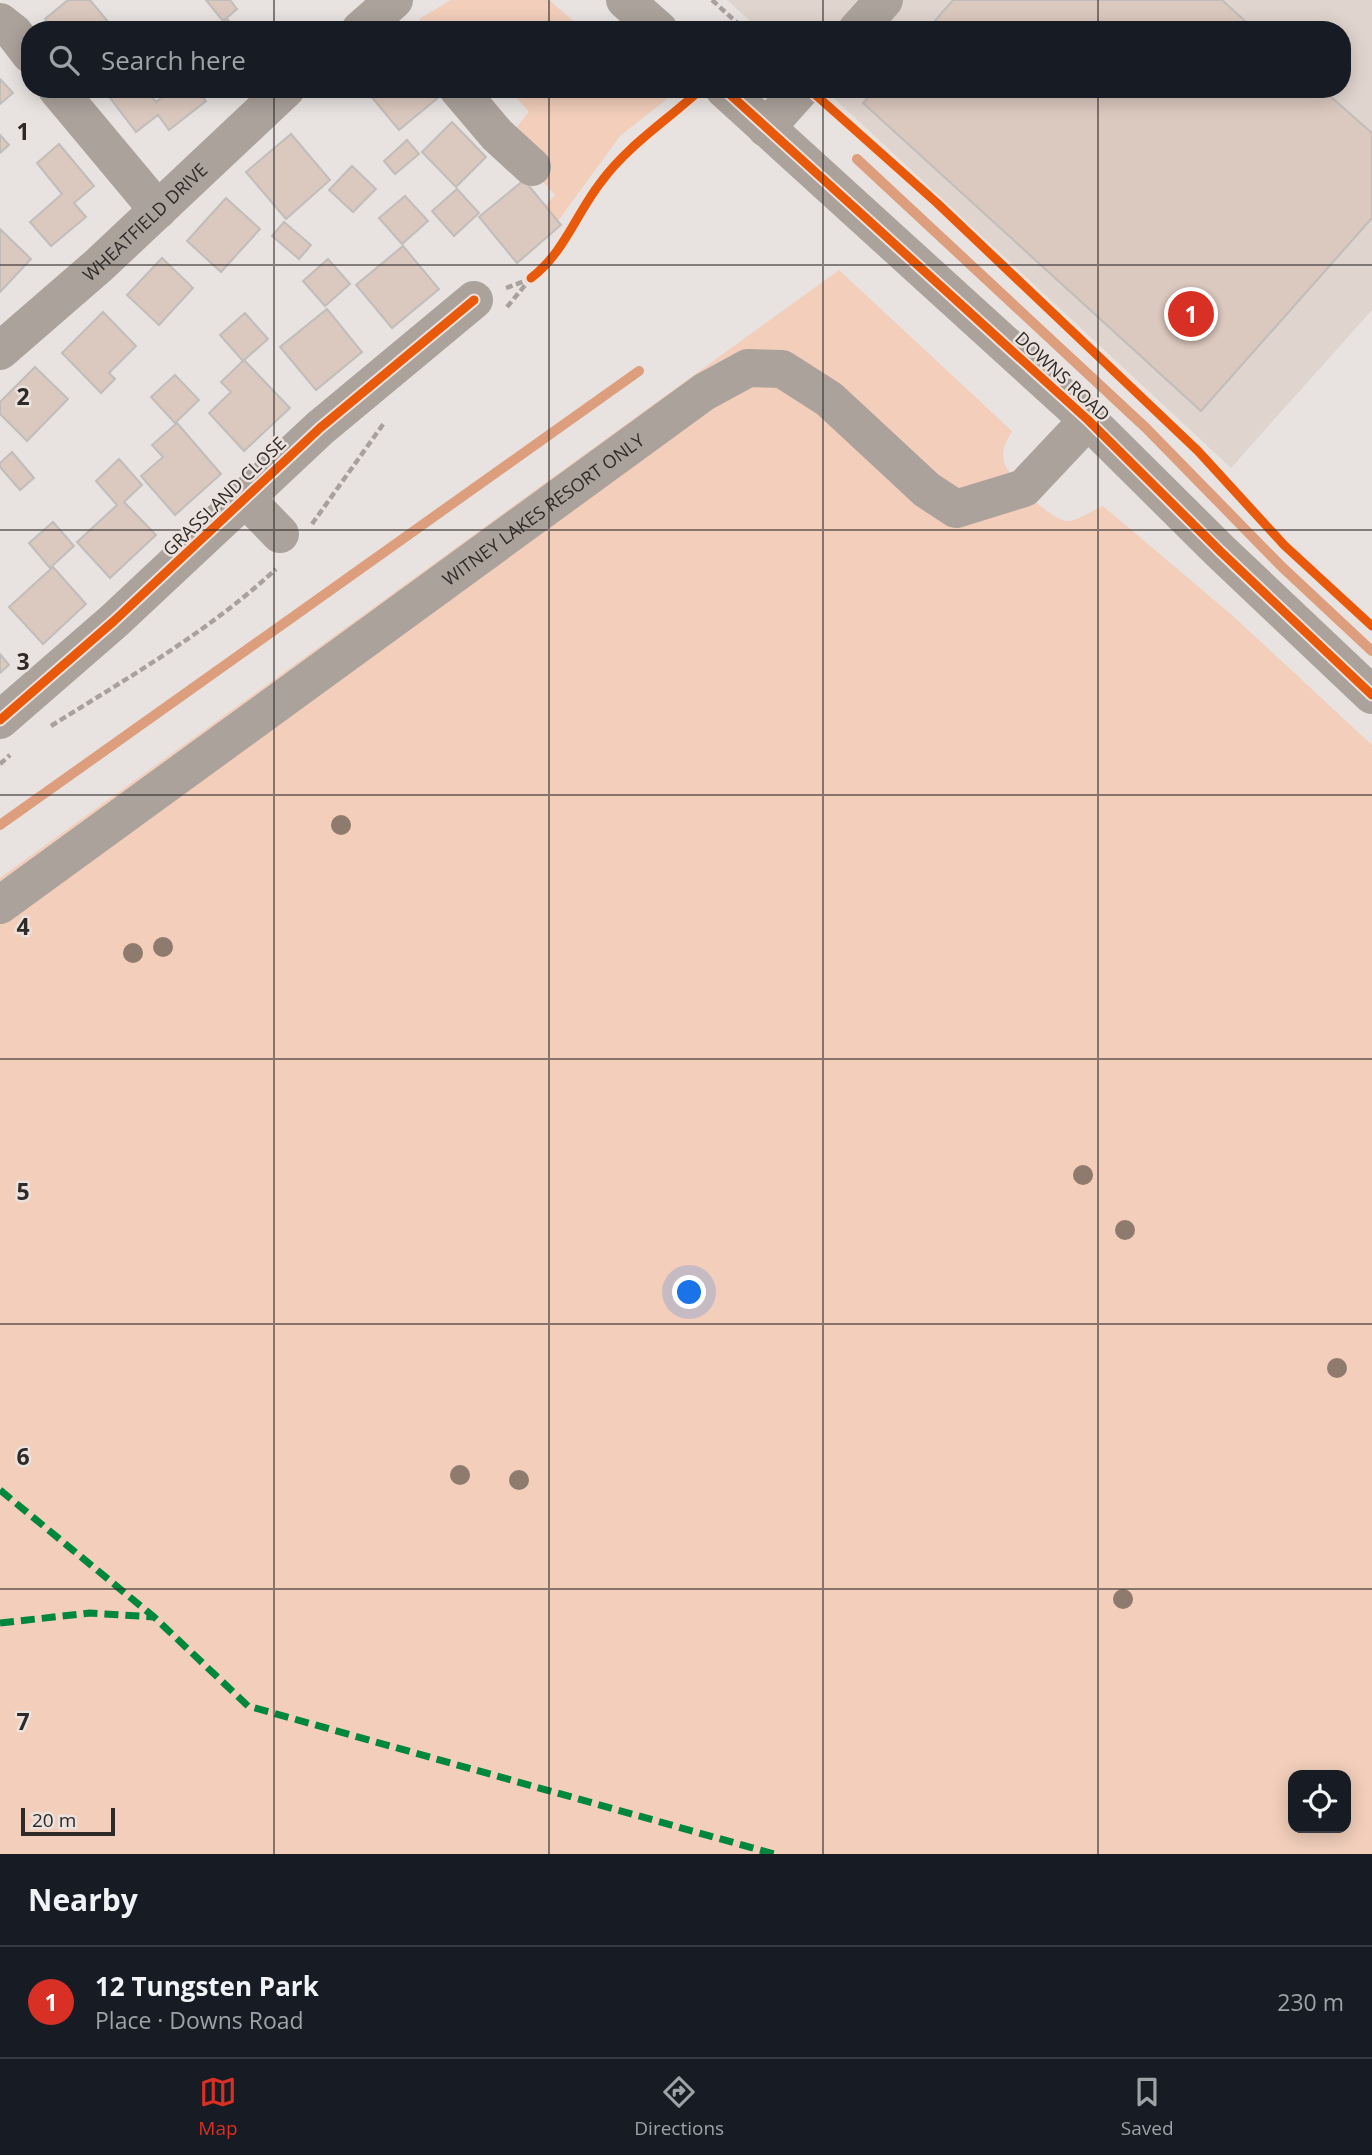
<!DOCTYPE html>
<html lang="en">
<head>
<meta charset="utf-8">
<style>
  :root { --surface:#171b24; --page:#242831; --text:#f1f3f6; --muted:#9ea1a6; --line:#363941; --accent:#d93025 }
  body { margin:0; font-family:"Open Sans",sans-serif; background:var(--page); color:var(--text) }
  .controls { position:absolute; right:21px; bottom:21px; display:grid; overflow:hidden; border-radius:14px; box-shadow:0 4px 18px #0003 }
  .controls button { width:63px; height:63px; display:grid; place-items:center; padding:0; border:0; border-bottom:2px solid var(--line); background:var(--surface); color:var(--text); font:35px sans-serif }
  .scale { position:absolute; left:21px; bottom:18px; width:94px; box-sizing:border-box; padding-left:7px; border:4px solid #2e2a28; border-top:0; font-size:19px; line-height:24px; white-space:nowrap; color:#2e2a28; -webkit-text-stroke:5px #ece2dd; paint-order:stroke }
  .you { position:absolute; left:690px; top:1293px; width:24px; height:24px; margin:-18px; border:5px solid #fff; border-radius:50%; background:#1a73e8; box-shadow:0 0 0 10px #1a73e833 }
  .badge { display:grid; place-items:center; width:46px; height:46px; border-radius:50%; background:var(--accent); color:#fff; font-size:23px; font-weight:700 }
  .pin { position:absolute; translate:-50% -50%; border:4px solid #fff; box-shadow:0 2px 7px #0006 }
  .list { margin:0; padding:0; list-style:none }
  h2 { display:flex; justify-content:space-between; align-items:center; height:91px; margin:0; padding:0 28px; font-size:30px }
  h2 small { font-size:23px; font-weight:400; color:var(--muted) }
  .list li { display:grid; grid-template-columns:46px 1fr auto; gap:21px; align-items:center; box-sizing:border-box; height:112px; padding:0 28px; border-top:2px solid var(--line) }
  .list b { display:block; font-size:26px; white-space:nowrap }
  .list p { margin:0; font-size:23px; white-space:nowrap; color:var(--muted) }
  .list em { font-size:23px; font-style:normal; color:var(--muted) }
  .icon { flex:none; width:38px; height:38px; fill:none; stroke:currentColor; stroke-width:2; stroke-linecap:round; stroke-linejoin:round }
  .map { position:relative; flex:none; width:1372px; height:1854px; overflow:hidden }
  .search { position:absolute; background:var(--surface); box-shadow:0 4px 18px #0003; left:21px; right:21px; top:21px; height:77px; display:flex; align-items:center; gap:18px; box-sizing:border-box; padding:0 24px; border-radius:28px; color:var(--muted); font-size:26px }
  .sheet { height:203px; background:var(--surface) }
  nav { display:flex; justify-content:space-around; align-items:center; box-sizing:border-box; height:98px; border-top:2px solid var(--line); background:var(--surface); font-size:19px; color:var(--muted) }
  nav a { display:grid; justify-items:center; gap:4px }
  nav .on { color:var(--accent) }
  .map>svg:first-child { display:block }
  .built { fill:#e0d4ce }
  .green { fill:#f2cebb; fill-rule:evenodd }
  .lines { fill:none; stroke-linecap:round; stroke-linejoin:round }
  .stream { stroke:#dd9e7d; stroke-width:10 }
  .building { fill:#dbc8be; stroke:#c1bdbb; stroke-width:2 }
  .path { stroke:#a8a19d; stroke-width:4.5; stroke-dasharray:7 3.5; stroke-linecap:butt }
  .minor { stroke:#aca29c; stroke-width:38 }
  .quiet { stroke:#00873e; stroke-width:7; stroke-dasharray:14 7; stroke-linecap:butt }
  .cycleway-casing { stroke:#ece2dd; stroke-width:13 }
  .cycleway { stroke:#e8590c; stroke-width:9 }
  .tree { fill:#8f7a6e }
  .grid { fill:none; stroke:#2e2a28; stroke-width:2; stroke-opacity:0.55 }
  .labels { text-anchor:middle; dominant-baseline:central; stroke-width:5; stroke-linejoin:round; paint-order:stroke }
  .street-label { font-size:18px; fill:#2e2a28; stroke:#ece2dd }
  .grid-label { font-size:23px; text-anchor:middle; font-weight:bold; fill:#2e2a28; stroke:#ece2dd; stroke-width:5; stroke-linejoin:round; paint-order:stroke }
</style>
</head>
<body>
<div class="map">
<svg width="1372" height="1854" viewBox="0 0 1372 1854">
  <rect width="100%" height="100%" fill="#e8e3e0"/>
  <path class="built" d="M727,0h645v310l-141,158 -407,-379h518v-59h-582z"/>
  <path class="green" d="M451,0h98l35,30h-157l-8,-11z
    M509,89h146l12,10 -47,37 -62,85 -17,-11 14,-15 -13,-14 -32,-46 19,-23z
    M839,270l173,161c-6,11 -11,19 -8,31 5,17 46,58 63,59 11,0 26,-11 36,-15l130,110 139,129v1109h-1372v-976zM1293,1775h53v53h-53z"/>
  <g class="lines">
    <path class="stream" d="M857,159l289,269 135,138 91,85
      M0,825l639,-454"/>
  </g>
  <path class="building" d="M68,0h22l25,30h-62l-8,-11z
    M206,0h24l7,9 -14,12z
    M953,0h269l33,30h-328z
    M227,19l9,11h-22z
    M0,79l13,14 -13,11z
    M146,89l10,13 16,-13h24l10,12 -37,29 -11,-15 -22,17 -32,-42z
    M365,89h67l7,8 -40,33z
    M876,89h446l50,44v85l-171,193 -338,-308z
    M452,122l34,35 -30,30 -34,-35z
    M291,134l39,46 -44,39 -40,-47z
    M0,135l9,10 -9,8z
    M407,140l12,14 -24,20 -11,-13z
    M59,144l35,42 -20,17 12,14 -35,29 -21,-24 32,-28 -25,-31z
    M352,166l24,23 -23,23 -24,-22z
    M524,180l37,45 -44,38 -38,-46z
    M457,189l22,24 -25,23 -22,-25z
    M405,196l23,25 -26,23 -23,-26z
    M226,198l34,31 -39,43 -34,-31z
    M284,222l27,23 -12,14 -27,-23z
    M0,229l31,30 -31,33z
    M403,246l36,43 -47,39 -36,-43z
    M162,258l31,30 -34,37 -32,-30z
    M328,259l22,25 -25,22 -22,-25z
    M327,309l35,43 -46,38 -36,-43z
    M103,312l33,34 -27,27 6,6 -14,14 -39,-40z
    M245,313l23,26 -25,22 -23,-26z
    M244,360l46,48 -46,43 -35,-38 22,-21 -10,-10z
    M35,367l33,32 -41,42 -27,-27v-12z
    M175,375l24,25 -24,23 -24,-26z
    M177,423l44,51 -46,41 -34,-39 22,-19 -11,-12z
    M12,452l22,26 -14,12 -20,-23v-4z
    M119,459l23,26 -18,17 32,33 -46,43 -33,-36 40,-37 -21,-24z
    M53,522l21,24 -24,22 -21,-25z
    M53,567l33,37 -43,40 -34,-37z
    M0,654l9,11 -9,8z"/>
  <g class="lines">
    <path class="path" d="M712,0l33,30
      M506,288l24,-9
      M507,307l24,-29
      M312,524l72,-101
      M51,726c78,-49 157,-94 225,-157
      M0,764l10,-9"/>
    <g class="minor">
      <path d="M625,0l34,30"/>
      <path d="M0,22l14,11 16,21"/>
      <path d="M360,30l34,-30"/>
      <path d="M857,30l27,-30"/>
      <path d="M57,89l101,121"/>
      <path d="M458,89l39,46 35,32"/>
      <path d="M724,89l364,331 132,131 152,144"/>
      <path d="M766,128l35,-39"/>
      <path id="s1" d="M0,351l98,-85 188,-177"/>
      <path d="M246,499l34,35"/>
      <path d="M0,720l114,-99 206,-193 154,-128"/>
      <path id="s2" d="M0,905l704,-513 44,-24 34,1 47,30 98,91 29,19 68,-21 64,-68"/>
    </g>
    <path class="quiet" d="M0,1490l154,127 94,89 526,148
      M0,1623l90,-10 64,4"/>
    <g class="cycleway-casing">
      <path id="cycleway" d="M724,89l364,331 132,131 152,144
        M809,89l128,114 261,248 86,94 88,81
        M531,278c33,-25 45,-64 70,-96 27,-37 67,-62 100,-93
        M0,720l114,-99 206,-193 154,-128"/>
    </g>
    <use href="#cycleway" class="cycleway"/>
  </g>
  <g class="tree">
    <circle cx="341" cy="825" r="10"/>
    <circle cx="163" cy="947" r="10"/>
    <circle cx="133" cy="953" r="10"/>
    <circle cx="1083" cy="1175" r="10"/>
    <circle cx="1125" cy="1230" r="10"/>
    <circle cx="1337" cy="1368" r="10"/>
    <circle cx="460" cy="1475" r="10"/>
    <circle cx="519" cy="1480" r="10"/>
    <circle cx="1123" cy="1599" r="10"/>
  </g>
  <path class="grid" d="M274,0v30M549,0v30M823,0v30M1098,0v30M274,89v1765M549,89v1765M823,89v1765M1098,89v1765M0,265h1372M0,530h1372M0,795h1372M0,1059h1372M0,1324h1372M0,1589h1372"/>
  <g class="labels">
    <g class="street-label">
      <text stroke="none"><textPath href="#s1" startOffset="194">WHEATFIELD DRIVE</textPath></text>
      <text transform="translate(1063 376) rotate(43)">DOWNS ROAD</text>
      <text transform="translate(224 496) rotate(-44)">GRASSLAND CLOSE</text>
      <text stroke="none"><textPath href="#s2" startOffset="672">WITNEY LAKES RESORT ONLY</textPath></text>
    </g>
  </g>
  <g class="grid-label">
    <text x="23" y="140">1</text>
    <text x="23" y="405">2</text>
    <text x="23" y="670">3</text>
    <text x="23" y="935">4</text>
    <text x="23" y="1200">5</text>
    <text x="23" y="1465">6</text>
    <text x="23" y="1730">7</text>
  </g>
</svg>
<div class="controls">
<button><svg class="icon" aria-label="locate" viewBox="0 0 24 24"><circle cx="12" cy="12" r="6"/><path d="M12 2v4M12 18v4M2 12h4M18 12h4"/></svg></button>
</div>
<div class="scale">20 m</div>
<div class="you"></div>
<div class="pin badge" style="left:1191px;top:314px">1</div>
<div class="search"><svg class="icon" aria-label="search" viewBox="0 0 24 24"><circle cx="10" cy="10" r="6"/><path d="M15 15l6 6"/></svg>Search here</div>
</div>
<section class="sheet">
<h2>Nearby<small></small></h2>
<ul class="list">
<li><span class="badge">1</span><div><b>12 Tungsten Park</b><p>Place · Downs Road</p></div><em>230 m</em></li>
</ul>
</section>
<nav>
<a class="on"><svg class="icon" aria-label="map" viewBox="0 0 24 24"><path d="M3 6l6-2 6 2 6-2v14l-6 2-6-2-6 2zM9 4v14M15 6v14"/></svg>Map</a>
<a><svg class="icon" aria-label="directions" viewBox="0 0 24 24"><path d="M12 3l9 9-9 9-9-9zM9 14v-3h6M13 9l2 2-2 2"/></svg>Directions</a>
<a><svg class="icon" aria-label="saved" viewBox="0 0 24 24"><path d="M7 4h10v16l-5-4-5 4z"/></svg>Saved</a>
</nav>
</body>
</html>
